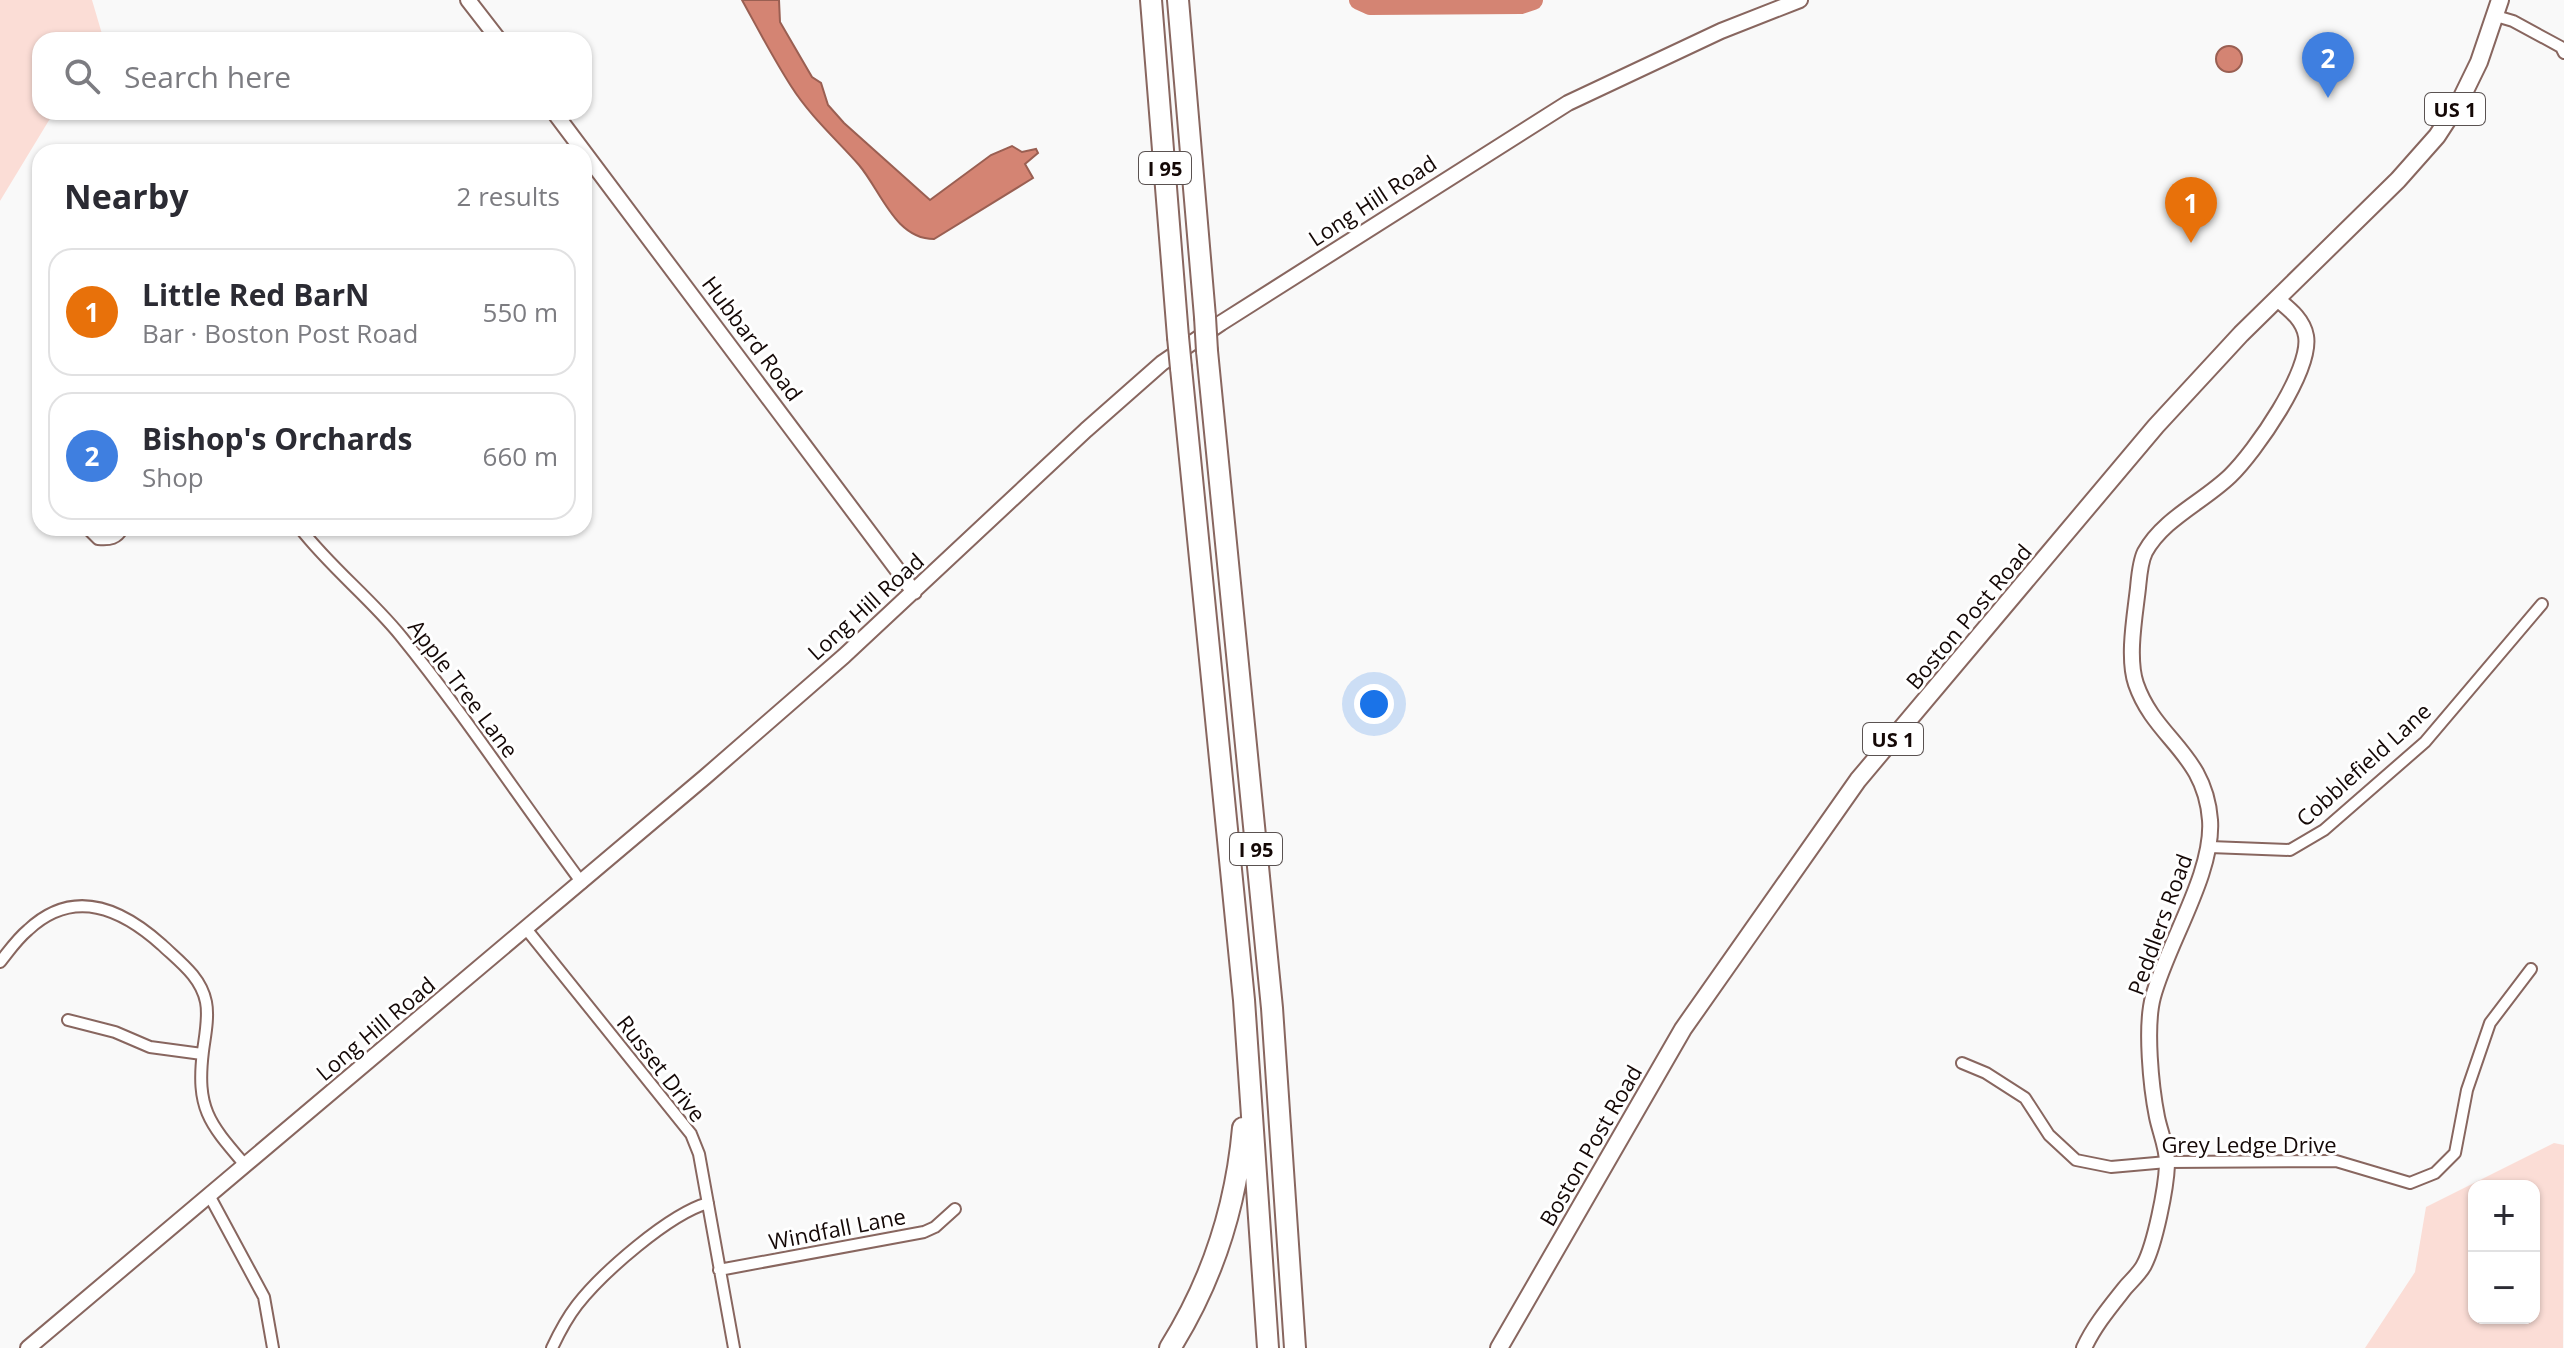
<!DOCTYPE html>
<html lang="en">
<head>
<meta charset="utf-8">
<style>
  :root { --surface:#fff; --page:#f7f7f7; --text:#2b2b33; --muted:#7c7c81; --line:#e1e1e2; --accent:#4e64d9 }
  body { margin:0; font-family:"Open Sans",sans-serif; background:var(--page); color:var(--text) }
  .controls { position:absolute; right:24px; bottom:24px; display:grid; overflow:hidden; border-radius:16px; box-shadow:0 2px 6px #0004 }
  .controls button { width:72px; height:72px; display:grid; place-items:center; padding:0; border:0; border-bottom:2px solid var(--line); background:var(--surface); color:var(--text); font:40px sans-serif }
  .you { position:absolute; left:1374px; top:704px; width:28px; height:28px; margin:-20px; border:6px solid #fff; border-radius:50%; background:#1a73e8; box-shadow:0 0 0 12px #1a73e833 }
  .badge { display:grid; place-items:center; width:52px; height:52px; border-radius:50%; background:var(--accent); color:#fff; font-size:26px; font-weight:700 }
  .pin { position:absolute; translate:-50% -66px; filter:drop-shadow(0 2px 4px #0008) }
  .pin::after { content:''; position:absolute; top:42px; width:28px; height:24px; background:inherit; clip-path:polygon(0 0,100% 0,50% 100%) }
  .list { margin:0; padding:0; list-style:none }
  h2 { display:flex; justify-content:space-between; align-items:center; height:104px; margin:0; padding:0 32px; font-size:34px }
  h2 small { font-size:26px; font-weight:400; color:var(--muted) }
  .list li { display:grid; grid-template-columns:52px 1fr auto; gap:24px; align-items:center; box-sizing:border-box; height:128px; margin:0 16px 16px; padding:0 16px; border:2px solid var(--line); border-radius:24px }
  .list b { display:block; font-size:30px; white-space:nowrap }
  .list p { margin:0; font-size:26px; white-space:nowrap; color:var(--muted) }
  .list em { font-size:26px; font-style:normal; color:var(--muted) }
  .icon { flex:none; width:44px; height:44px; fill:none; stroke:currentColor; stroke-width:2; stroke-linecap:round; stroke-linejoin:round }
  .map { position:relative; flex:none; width:2564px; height:1348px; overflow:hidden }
  .search { position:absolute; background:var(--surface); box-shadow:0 2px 6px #0004; left:32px; top:32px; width:560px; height:88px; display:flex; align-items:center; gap:20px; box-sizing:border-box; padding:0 28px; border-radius:24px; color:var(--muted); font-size:30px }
  .panel { position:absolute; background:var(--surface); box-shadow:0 2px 6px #0004; left:32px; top:144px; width:560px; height:392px; border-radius:24px }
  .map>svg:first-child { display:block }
  .green { fill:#fbddd6; fill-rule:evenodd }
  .water { fill:#d48473; stroke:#9a5f52; stroke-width:2 }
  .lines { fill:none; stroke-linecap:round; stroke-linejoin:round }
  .river { stroke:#d48473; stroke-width:20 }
  .minor-casing { stroke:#88665f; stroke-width:14 }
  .tertiary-casing { stroke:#88665f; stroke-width:18 }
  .primary-casing { stroke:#88665f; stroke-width:20 }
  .motorway-casing { stroke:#88665f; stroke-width:24 }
  .minor { stroke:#fff; stroke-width:10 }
  .tertiary { stroke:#fff; stroke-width:14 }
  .primary { stroke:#fff; stroke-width:16 }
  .motorway { stroke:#fff; stroke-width:20 }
  .motorway-bridge-casing { stroke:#88665f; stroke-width:24; stroke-linecap:butt }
  .motorway-bridge { stroke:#fff; stroke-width:20 }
  .labels { text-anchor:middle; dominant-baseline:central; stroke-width:6; stroke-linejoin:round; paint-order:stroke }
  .shield { fill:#fff; stroke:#5a5251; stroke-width:2 }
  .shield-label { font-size:20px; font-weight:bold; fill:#140806 }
  .street-label { font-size:22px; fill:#140806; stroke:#fff }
</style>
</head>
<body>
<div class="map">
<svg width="2564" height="1348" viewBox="0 0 2564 1348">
  <rect width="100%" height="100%" fill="#f9f9f9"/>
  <path class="green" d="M0,0h92l10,34 -4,6h-58v72h14l-54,89z
    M2554,1143l10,2 -1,203h-198l50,-76 11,-65zM2534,1186v132h-60v-132z"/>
  <path class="water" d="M742,0h37l1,22 32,55 9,6 7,22 16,18 86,77 61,-45 21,-9 10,6 14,-3 2,4 -13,11 8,14 -99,61c-39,0 -53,-48 -75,-74 -23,-26 -49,-49 -68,-79 -18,-28 -33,-57 -49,-86z
    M2216 59a13 13 0 1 1 26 0a13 13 0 1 1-26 0Z"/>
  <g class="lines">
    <path class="river" d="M1359,0l11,5 151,-1 12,-4"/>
    <g class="minor-casing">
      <path id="minor" d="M2496,16l17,5 48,26 3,6
        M87,528l11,11c12,1 19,0 25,-11
        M300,528c30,39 69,69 100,107 65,80 121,166 182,248
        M2210,847l80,3 34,-20 101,-88 117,-138
        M527,930l164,204 8,20 35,194
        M0,962c9,-11 17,-23 28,-32 46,-43 94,-21 134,15 18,17 39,32 44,57 3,15 -1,34 -3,49 -7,58 6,72 42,114
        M68,1020l47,12 35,15 52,7
        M1962,1063l24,10 39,25 24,37 27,25 35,7 56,-5 169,-1 74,22 25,-10 20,-20 12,-63 23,-67 41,-54
        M209,1195l55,102 9,51
        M719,1270l205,-38 11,-5 20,-18
        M552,1348c7,-15 15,-30 25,-43 25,-32 92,-91 131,-102"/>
    </g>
    <g class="tertiary-casing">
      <path id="tertiary" d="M468,0l31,40
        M554,112l360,480
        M28,1348l677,-571 139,-121 242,-226 76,-67 59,-40 347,-220 153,-72 79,-31
        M2084,1348c10,-22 26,-41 41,-60 6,-7 15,-15 19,-23 11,-21 22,-76 23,-100 1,-15 -7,-33 -10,-48 -6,-30 -12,-90 -4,-120 14,-53 61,-124 57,-177 -5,-67 -55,-81 -74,-136 -9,-26 -1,-69 2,-96 1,-10 2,-26 7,-36 18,-33 58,-50 85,-76 25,-24 82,-106 76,-140 -3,-17 -17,-27 -29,-37"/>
    </g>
    <g class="primary-casing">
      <path id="primary" d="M1499,1348l184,-319 175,-249 298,-354 85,-92 157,-154 39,-44 24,-37 18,-37 21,-62"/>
    </g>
    <g class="motorway-casing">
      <path id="motorway" d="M1151,0l27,337
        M1178,0l27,317
        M1207,351l65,657 23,340
        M1181,368l63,632 24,348
        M1170,1348c42,-67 66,-141 73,-220"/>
    </g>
    <use href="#minor" class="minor"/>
    <use href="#tertiary" class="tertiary"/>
    <use href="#primary" class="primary"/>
    <use href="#motorway" class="motorway"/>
    <g class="motorway-bridge-casing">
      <path id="motorway-bridge" d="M1205,317l2,34
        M1178,337l3,31"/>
    </g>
    <use href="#motorway-bridge" class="motorway-bridge"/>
  </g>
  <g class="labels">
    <g class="shield">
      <rect x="2425" y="93" width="60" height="32" rx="6"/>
      <rect x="1139" y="152" width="52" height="32" rx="6"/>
      <rect x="1863" y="723" width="60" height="32" rx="6"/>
      <rect x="1230" y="833" width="52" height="32" rx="6"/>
    </g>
    <g class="shield-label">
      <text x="2455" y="109">US 1</text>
      <text x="1165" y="168">I 95</text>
      <text x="1893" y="739">US 1</text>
      <text x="1256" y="849">I 95</text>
    </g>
    <g class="street-label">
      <text transform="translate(1372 200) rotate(-33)">Long Hill Road</text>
      <text transform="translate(753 338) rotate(53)">Hubbard Road</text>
      <text transform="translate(865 606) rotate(-42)">Long Hill Road</text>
      <text transform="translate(1968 616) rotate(-50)">Boston Post Road</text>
      <text transform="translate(464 688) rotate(53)">Apple Tree Lane</text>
      <text transform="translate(2363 764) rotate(-42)">Cobblefield Lane</text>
      <text transform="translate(2159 924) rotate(-70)">Peddlers Road</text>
      <text transform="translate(375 1028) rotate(-40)">Long Hill Road</text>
      <text transform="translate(662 1068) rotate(52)">Russet Drive</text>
      <text x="2249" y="1144">Grey Ledge Drive</text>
      <text transform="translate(1590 1145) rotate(-60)">Boston Post Road</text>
      <text transform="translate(837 1228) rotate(-11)">Windfall Lane</text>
    </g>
  </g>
</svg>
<div class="controls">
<button>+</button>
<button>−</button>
</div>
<div class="you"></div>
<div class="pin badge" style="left:2191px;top:243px;background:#e8710a">1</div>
<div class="pin badge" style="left:2328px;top:98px;background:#3f7fe0">2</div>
<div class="search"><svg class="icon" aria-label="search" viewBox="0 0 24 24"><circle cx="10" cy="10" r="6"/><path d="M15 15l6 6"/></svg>Search here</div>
<section class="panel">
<h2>Nearby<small>2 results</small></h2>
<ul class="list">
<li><span class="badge" style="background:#e8710a">1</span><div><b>Little Red BarN</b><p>Bar · Boston Post Road</p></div><em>550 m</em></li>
<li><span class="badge" style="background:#3f7fe0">2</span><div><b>Bishop's Orchards</b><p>Shop</p></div><em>660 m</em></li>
</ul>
</section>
</div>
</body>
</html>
